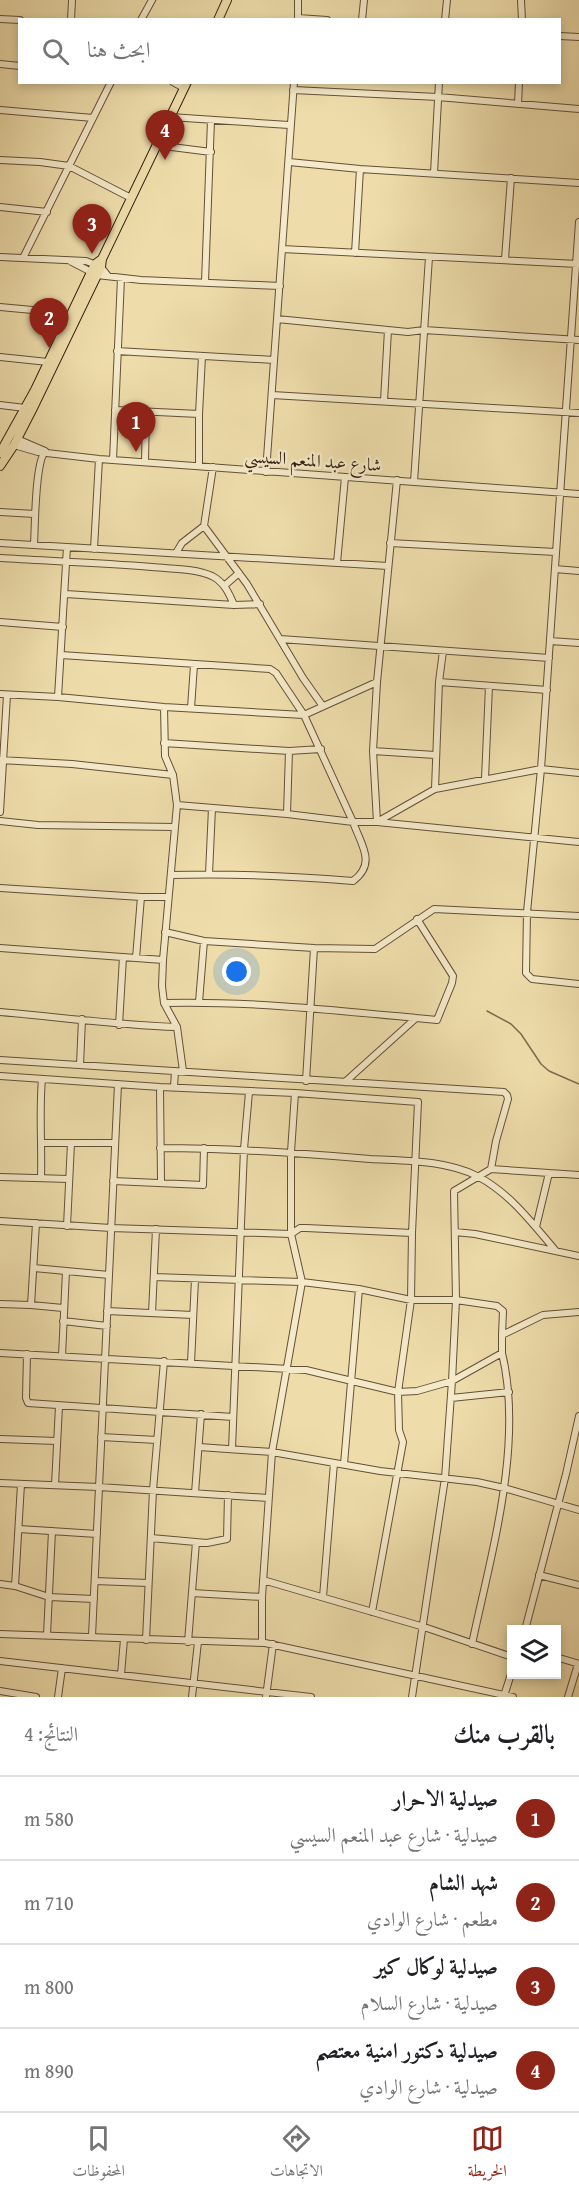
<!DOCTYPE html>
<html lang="ar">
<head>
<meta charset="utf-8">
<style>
  :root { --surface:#fff; --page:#f6f6f6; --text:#202124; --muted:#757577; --line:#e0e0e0; --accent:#8f2418 }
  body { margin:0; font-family:"Gentium Book Plus",Amiri,serif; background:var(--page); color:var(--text); direction:rtl }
  .controls { position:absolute; right:18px; bottom:18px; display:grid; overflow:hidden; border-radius:0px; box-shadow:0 3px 9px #0003 }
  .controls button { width:54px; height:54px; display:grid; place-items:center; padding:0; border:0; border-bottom:2px solid var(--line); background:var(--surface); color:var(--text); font:30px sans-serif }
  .you { position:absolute; left:237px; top:972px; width:21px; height:21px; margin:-15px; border:4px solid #fff; border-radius:50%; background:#1a73e8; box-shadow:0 0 0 9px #1a73e833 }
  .badge { display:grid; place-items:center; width:39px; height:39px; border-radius:50%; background:var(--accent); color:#fff; font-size:20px; font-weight:700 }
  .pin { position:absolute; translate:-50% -50px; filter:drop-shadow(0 2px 3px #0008) }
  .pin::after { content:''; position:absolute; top:32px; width:21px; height:18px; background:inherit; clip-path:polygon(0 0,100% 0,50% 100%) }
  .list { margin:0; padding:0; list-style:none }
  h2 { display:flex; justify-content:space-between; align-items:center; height:78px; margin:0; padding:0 24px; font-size:26px }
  h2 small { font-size:20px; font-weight:400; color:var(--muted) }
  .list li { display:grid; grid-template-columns:39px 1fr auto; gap:18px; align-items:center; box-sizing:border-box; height:84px; padding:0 24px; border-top:2px solid var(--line) }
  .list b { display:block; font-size:22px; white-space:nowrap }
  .list p { margin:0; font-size:20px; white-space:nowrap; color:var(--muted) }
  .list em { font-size:20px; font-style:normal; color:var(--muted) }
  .icon { flex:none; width:33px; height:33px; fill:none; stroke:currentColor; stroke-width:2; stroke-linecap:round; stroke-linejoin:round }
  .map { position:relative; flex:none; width:579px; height:1697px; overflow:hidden; direction:ltr }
  .search { position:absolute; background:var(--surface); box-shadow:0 3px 9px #0003; left:18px; right:18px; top:18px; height:66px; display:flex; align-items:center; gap:15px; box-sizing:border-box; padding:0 21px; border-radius:0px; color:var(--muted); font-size:22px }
  .sheet { height:414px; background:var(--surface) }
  nav { display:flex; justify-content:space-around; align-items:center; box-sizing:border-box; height:84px; border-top:2px solid var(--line); background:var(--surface); font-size:16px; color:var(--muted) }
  nav a { display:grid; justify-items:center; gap:3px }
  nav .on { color:var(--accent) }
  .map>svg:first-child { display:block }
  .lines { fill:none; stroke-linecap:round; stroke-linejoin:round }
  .stream { stroke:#7f6b4f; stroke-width:1.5 }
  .minor-casing { stroke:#645038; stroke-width:8 }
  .major-casing { stroke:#362112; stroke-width:10 }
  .minor { stroke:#f4e9c8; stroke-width:6 }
  .major { stroke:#eeddab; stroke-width:8 }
  .labels { text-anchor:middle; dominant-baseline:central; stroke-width:4.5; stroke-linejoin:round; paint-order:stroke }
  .street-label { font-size:18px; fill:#362112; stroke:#f4e9c8 }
</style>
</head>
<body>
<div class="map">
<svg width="579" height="1697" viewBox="0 0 579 1697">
  <rect width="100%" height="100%" fill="#eeddab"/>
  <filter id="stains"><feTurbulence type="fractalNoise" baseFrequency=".00333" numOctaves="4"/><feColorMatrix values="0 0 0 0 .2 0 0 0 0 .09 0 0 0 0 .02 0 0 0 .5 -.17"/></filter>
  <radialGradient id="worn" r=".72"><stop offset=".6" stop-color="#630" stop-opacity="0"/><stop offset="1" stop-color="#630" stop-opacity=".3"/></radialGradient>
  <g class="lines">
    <path class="stream" d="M487,1011l24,13 10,10 20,30 8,7 30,13"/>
    <g class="minor-casing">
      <path id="minor" d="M521,0l1,20
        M298,18l29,2
        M0,19l20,1
        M71,20l1,-20
        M141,20l11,-20
        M298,20v-20
        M362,20l2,-20
        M445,20l2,-20
        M560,36l19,1
        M0,64l20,2
        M173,82l11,6
        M293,90l145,7 141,12
        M518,104l1,-22
        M0,110l93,8
        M170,117l119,8
        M156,145l55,7
        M0,160l40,2 29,4 62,32
        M289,162l71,7 219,14
        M434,173l5,-91
        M0,207l47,5
        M579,222l-38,547 -14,143 -1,61 6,6 47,5
        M282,249l296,15
        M355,253l5,-84
        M0,257l86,4 15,6 7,9
        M23,258l88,-176
        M505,259l6,-81
        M70,261l27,14 44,5 139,6
        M205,282l6,-162
        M0,307l54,5 15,5
        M277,319l131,13 16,-2 155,10
        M117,351l157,9
        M0,357l48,5
        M272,395l307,18
        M384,401l4,-71
        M0,405l25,3
        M115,410l84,4
        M17,439l28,12
        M14,445l24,7 61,7 480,35
        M113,460l8,-182
        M145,462l1,-50
        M199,466v-52l3,-58
        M266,472l28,-390
        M414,482l15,-225
        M0,512l35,2
        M204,526l43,58 56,94 19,27
        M0,543l388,23
        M390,543l166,9
        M34,545c1,-17 1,-83 11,-93
        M94,549l5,-90
        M176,553l6,-10 22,-17 9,-59
        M0,558c51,3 102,5 152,9 19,2 42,1 60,9 12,6 17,17 22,29
        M337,563l8,-86
        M555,569l24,2
        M224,586l15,-13
        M66,594l168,11 26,-1
        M0,622l63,5
        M280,639l269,19
        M550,641l29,2
        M61,655l209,14 6,4 28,42 49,107
        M377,682l-4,69 4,71 202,20
        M439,682l108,8
        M0,694l58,3 106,10 140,8 73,-33 20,-202
        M58,697l9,-150
        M164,707l1,49 8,19 4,30 -14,155 -1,26 2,17 13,24 6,44
        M191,708l3,-43
        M164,743l125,8 32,-2
        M373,751l62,4
        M0,760l72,4 101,11
        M485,779l4,-93
        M435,789l4,-107 4,-31
        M177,805l110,9 66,8
        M0,812l7,-117
        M287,814l2,-63
        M0,821l38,4 137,2
        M209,874l3,-66
        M171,875c61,-2 122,1 182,6 24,-18 8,-36 0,-59h24l58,-33 106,-20 38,4
        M0,888l141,9h27
        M165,932l39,9 110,7 61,1 59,-40 145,7
        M0,948l163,12
        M136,958l5,-61
        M199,1002l5,-61
        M164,1003c84,-2 169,7 252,15
        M0,1012c59,5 117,13 177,15
        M119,1025l4,-68
        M0,1060l504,32 3,3 1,4 -12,42 -5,28
        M80,1065l2,-46
        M0,1076l160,11 135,6 123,9 -6,131 -1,67 -13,92 1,38 4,12 -31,170
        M306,1081l8,-133
        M345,1082l71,-64 21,2 15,-37 1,-7 -36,-57
        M160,1087l1,95
        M174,1087l1,-16
        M42,1143h73
        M160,1148c70,0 140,5 210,11 35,2 75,1 107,17 33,17 55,47 79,75
        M0,1177l69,2
        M41,1178c1,-33 -2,-66 1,-99
        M113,1181l90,4 1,-37
        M0,1221l111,7 180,6 9,-6h6l106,5
        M36,1223l-5,82 32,3
        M67,1226l4,-83
        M536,1227l13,-54
        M455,1232l20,2 104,22
        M34,1268l75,7
        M154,1277l148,5 57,7 52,11h45l41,6 6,5 -1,24
        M0,1304l31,1
        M107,1311l86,4
        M152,1313l4,-84
        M63,1321l44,5
        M0,1353l306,17 92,22 19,-1 35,-10 50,-28v-18l41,-20 36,-3
        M27,1354l-1,44 2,5 205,14
        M62,1356l4,-85
        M191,1363l4,-84
        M451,1398l58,-6
        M101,1437l56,3
        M0,1439l57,2
        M199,1447l73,5 108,19 97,11 27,6 75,22
        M232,1449l12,-300 5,-57
        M344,1464l15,-175
        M0,1483l99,4 169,11
        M21,1484l-6,102 34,11 45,2
        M55,1485l4,-79
        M195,1493l6,-79
        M19,1529l78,5
        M151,1538l56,5 20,-4 1,-44
        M539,1575l40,10
        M263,1580l161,47 88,30
        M95,1581l53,2
        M0,1584l15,2
        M192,1593l70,4
        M323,1597l11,-134
        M525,1630l41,-156 13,-58
        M0,1634l265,9 248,54
        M47,1635l5,-104
        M92,1636l26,-552
        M146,1640l7,-150 11,-129
        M188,1642l8,-100
        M262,1643v-46l10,-145 30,-170 -11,-48v-82l4,-59
        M472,1644c19,-90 52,-200 30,-291
        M556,1657l23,7
        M0,1661l311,36
        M121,1675l3,-36
        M0,1691l36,6
        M504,1696l8,-25
        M58,1697l4,-29
        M192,1697l6,-55
        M266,1697l7,-53
        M412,1697l33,-219 7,-97 4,-81 -2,-109 37,-22 88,6
        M568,1697l10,-33"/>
    </g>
    <g class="major-casing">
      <path id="major" d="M218,20l9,-20
        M0,453l35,-63 60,-126 7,-5
        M0,466l14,-21 18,-35 69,-143 1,-8 85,-177"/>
    </g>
    <use href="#minor" class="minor"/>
    <use href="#major" class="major"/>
  </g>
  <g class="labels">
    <g class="street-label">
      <text transform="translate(313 460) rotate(4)">شارع عبد المنعم السيسي</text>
    </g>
  </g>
  <rect width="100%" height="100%" filter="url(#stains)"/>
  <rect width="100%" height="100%" fill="url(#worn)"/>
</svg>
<div class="controls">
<button><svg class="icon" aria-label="layers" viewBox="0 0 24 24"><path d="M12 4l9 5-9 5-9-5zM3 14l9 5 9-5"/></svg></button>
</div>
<div class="you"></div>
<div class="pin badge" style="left:136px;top:452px">1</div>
<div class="pin badge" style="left:49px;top:348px">2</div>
<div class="pin badge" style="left:92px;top:254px">3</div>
<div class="pin badge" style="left:165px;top:160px">4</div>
<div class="search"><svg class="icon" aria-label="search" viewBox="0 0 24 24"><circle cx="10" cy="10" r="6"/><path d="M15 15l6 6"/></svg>ابحث هنا</div>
</div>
<section class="sheet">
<h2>بالقرب منك<small>النتائج: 4</small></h2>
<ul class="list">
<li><span class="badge">1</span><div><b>صيدلية الاحرار</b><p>صيدلية · شارع عبد المنعم السيسي</p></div><em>580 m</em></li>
<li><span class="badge">2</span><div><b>شهد الشام</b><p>مطعم · شارع الوادي</p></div><em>710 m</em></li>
<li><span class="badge">3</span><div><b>صيدلية لوكال كير</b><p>صيدلية · شارع السلام</p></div><em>800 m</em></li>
<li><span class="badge">4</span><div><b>صيدلية دكتور امنية معتصم</b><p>صيدلية · شارع الوادي</p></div><em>890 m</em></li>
</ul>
</section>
<nav>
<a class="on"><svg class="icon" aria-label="map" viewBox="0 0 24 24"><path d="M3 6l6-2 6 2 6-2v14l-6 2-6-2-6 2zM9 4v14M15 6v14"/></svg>الخريطة</a>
<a><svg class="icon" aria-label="directions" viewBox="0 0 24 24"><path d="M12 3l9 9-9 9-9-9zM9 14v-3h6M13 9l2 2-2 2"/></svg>الاتجاهات</a>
<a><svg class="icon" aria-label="saved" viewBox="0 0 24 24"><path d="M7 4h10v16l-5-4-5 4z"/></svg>المحفوظات</a>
</nav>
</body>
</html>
